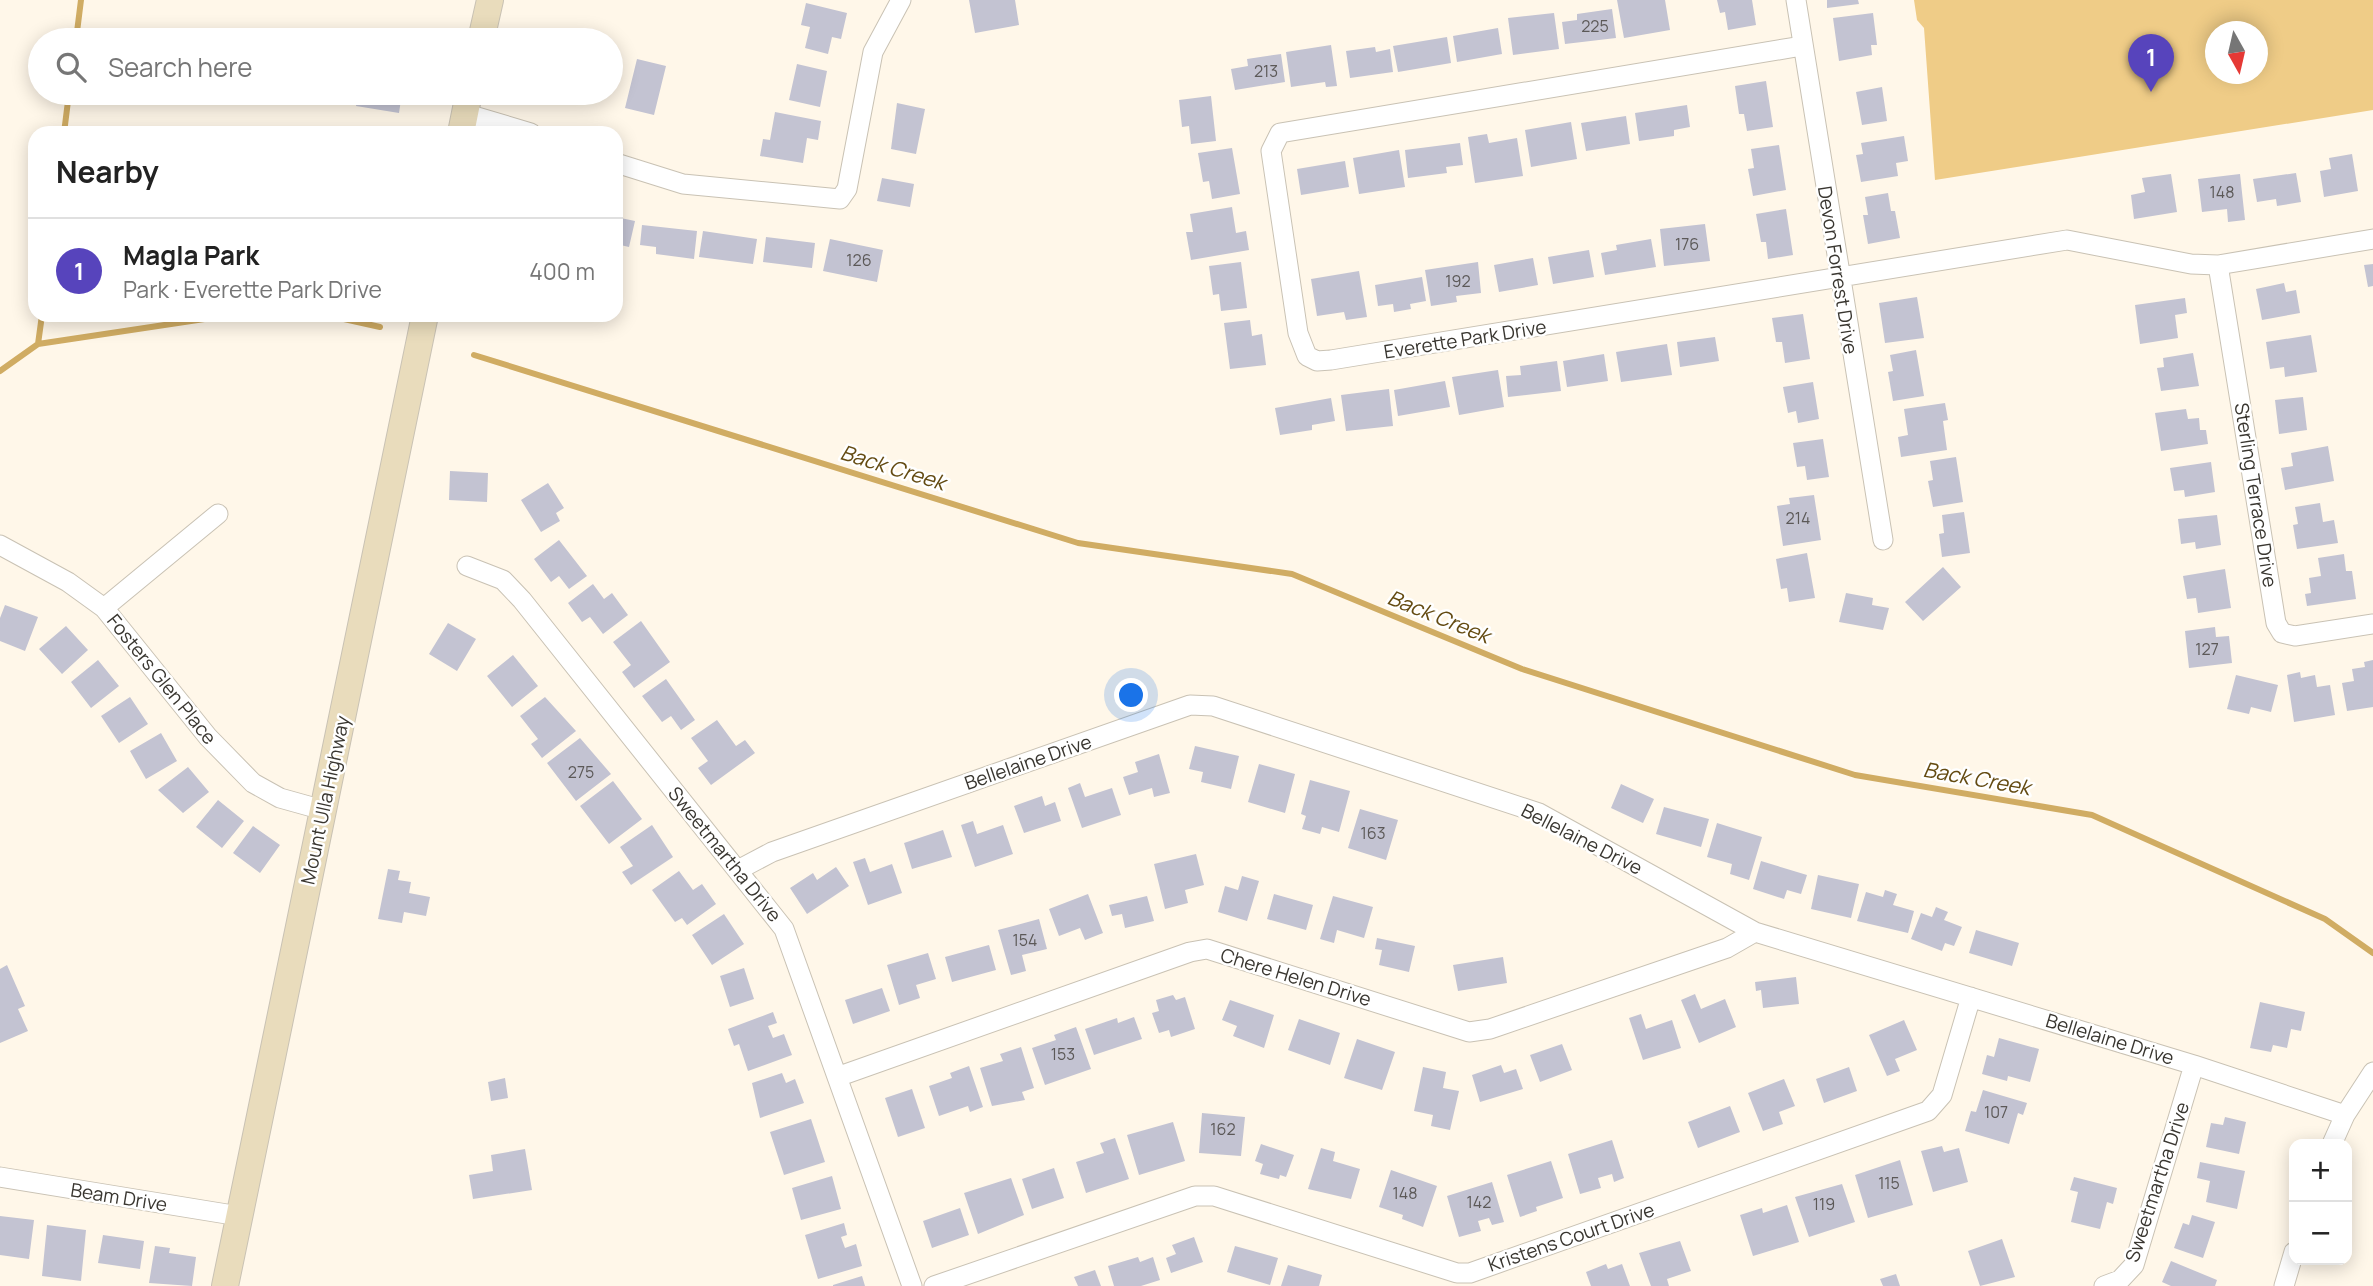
<!DOCTYPE html>
<html lang="en">
<head>
<meta charset="utf-8">
<style>
  :root { --surface:#fff; --page:#f2f2f2; --text:#222; --muted:#767676; --line:#e0e0e0; --accent:#5744bc }
  body { margin:0; font-family:Manrope,sans-serif; background:var(--page); color:var(--text) }
  .controls { position:absolute; right:21px; bottom:21px; display:grid; overflow:hidden; border-radius:14px; box-shadow:0 4px 18px #0003 }
  .controls button { width:63px; height:63px; display:grid; place-items:center; padding:0; border:0; border-bottom:2px solid var(--line); background:var(--surface); color:var(--text); font:35px sans-serif }
  .compass { position:absolute; left:2205px; top:21px; width:63px; height:63px; border-radius:50%; background:var(--surface); box-shadow:0 4px 18px #0003; rotate:172deg }
  .you { position:absolute; left:1132px; top:696px; width:24px; height:24px; margin:-18px; border:5px solid #fff; border-radius:50%; background:#1a73e8; box-shadow:0 0 0 10px #1a73e833 }
  .badge { display:grid; place-items:center; width:46px; height:46px; border-radius:50%; background:var(--accent); color:#fff; font-size:23px; font-weight:700 }
  .pin { position:absolute; translate:-50% -58px; filter:drop-shadow(0 2px 4px #0008) }
  .pin::after { content:''; position:absolute; top:37px; width:24px; height:21px; background:inherit; clip-path:polygon(0 0,100% 0,50% 100%) }
  .list { margin:0; padding:0; list-style:none }
  h2 { display:flex; justify-content:space-between; align-items:center; height:91px; margin:0; padding:0 28px; font-size:30px }
  h2 small { font-size:23px; font-weight:400; color:var(--muted) }
  .list li { display:grid; grid-template-columns:46px 1fr auto; gap:21px; align-items:center; box-sizing:border-box; height:105px; padding:0 28px; border-top:2px solid var(--line) }
  .list b { display:block; font-size:26px; white-space:nowrap }
  .list p { margin:0; font-size:23px; white-space:nowrap; color:var(--muted) }
  .list em { font-size:23px; font-style:normal; color:var(--muted) }
  .icon { flex:none; width:38px; height:38px; fill:none; stroke:currentColor; stroke-width:2; stroke-linecap:round; stroke-linejoin:round }
  .map { position:relative; flex:none; width:2373px; height:1286px; overflow:hidden }
  .search { position:absolute; background:var(--surface); box-shadow:0 4px 18px #0003; left:28px; top:28px; width:595px; height:77px; display:flex; align-items:center; gap:18px; box-sizing:border-box; padding:0 24px; border-radius:38px; color:var(--muted); font-size:26px }
  .panel { position:absolute; background:var(--surface); box-shadow:0 4px 18px #0003; left:28px; top:126px; width:595px; height:196px; border-radius:21px }
  .map>svg:first-child { display:block }
  .green { fill:#efcc87; fill-rule:evenodd }
  .lines { fill:none; stroke-linecap:round; stroke-linejoin:round }
  .stream { stroke:#d0ac63; stroke-width:6 }
  .building { fill:#c3c3d2 }
  .minor-casing { stroke:#c9c2b4; stroke-width:21 }
  .secondary-casing { stroke:#c9c2b4; stroke-width:28 }
  .minor { stroke:#fff; stroke-width:19 }
  .secondary { stroke:#e9dcbc; stroke-width:26 }
  .labels { text-anchor:middle; dominant-baseline:central; stroke-width:5; stroke-linejoin:round; paint-order:stroke }
  .number-label { font-size:16px; fill:#5c5958 }
  .street-label { font-size:19px; fill:#393630; stroke:#fff }
  .water-label { font-size:21px; font-style:italic; fill:#644b12; stroke:#fff }
</style>
</head>
<body>
<div class="map">
<svg width="2373" height="1286" viewBox="0 0 2373 1286">
  <rect width="100%" height="100%" fill="#fff7e9"/>
  <path class="green" d="M1914,0h459v110l-438,70 -11,-152 -7,-8zM2216,32h42v42h-42z"/>
  <g class="lines">
    <path class="stream" d="M76,40l5,-40
      M64,133l5,-40
      M326,315l54,12
      M38,344l4,-29
      M474,355l604,188 214,31 230,95 333,106 237,40 233,104 48,34
      M0,371l38,-27 193,-29"/>
  </g>
  <path class="building" d="M969,0h46l4,25 -44,8z
    M1617,0h48l5,30 -46,8z
    M1717,0h35l4,25 -28,5 -3,-18 -5,1z
    M1827,0h31l1,4 -32,4z
    M806,3l41,10 -6,26 -9,-2 -4,17 -23,-6 5,-21 -9,-2z
    M1612,9l4,29 -51,6 -3,-22 15,-2v-6z
    M1554,13l5,36 -46,6 -5,-37z
    M1873,13l4,32h-6l1,10 -33,6 -6,-43z
    M1498,28l4,26 -45,8 -4,-26z
    M1447,37l4,26 -53,9 -5,-26z
    M1331,45l6,41 -11,1 -1,-5 -34,5 -5,-35z
    M1375,47l1,5 14,-3 3,23 -43,6 -4,-27z
    M1281,54l4,28 -50,8 -4,-21 17,-3 -1,-7z
    M637,59l29,7 -12,49 -29,-7z
    M797,64l30,7 -7,36 -31,-7z
    M1766,81l7,46 -26,4 -3,-17h-5l-4,-28z
    M1882,87l5,34 -25,4 -6,-33z
    M358,93h44l-3,20 -43,-7z
    M1211,96l5,45 -25,3 -2,-18 -7,1 -3,-27z
    M897,103l28,6 -9,45 -25,-5z
    M1687,105l3,22 -16,3v6l-35,5 -4,-28z
    M775,112l46,9 -3,19 -11,-2 -4,25 -43,-7 3,-17 7,1z
    M1626,116l4,28 -44,7 -5,-28z
    M1571,122l6,37 -46,8 -6,-37z
    M1487,134l2,9 28,-5 6,38 -48,7 -7,-46z
    M1904,136l4,25 -12,2 2,13 -37,6 -5,-27 7,-1 -2,-11z
    M1460,143l3,22 -17,2 1,6 -39,5 -3,-28z
    M1779,145l7,45 -33,6 -5,-27 6,-1 -3,-19z
    M1232,148l8,46 -28,5 -3,-18 -6,1 -5,-29z
    M1399,150l6,37 -46,7 -6,-36z
    M2352,154l6,37 -34,6 -4,-26 11,-2 -2,-11z
    M1345,161l4,26 -48,8 -4,-26z
    M2296,173l5,29 -24,4 -1,-7 -19,3 -4,-23z
    M2171,174l6,38 -43,7 -3,-24 14,-3 -3,-14z
    M2240,174l5,46 -17,2 -1,-13 -25,3 -4,-33z
    M882,178l32,6 -4,23 -33,-6z
    M1888,193l3,18h4l5,27 -32,6 -5,-29h5l-3,-18z
    M1232,207l4,26 10,-2 3,19 -58,10 -5,-28h7l-3,-18z
    M1786,209l7,46 -25,4 -2,-17h-5l-5,-28z
    M616,217l19,4 -6,26 -13,-3z
    M1705,224l5,37 -46,5 -4,-37z
    M642,225l55,6 -3,28 -38,-5v-7l-16,-2z
    M703,231l54,8 -4,25 -54,-7z
    M766,237l49,6 -3,25 -49,-6z
    M830,239l53,11 -6,32 -54,-11z
    M1651,239l5,28 -51,8 -4,-22 16,-3 -1,-5z
    M1589,250l5,27 -41,7 -5,-27z
    M1533,258l5,27 -39,7 -5,-27z
    M1241,262l6,46 -26,3 -2,-17 -6,1 -4,-29z
    M1478,262l3,31 -25,3 1,6 -26,4 -6,-36z
    M2373,264v22l-5,1 -4,-22z
    M1359,271l8,46 -21,3 -2,-8 -27,4 -6,-37z
    M1422,277l4,24 -16,3 1,5 -17,3 -1,-8 -15,2 -3,-21z
    M2284,283l2,9 10,-2 4,23 -38,7 -6,-31z
    M1917,297l7,41 -39,5 -6,-40z
    M2185,298l2,15 -12,2 3,23 -38,6 -5,-39z
    M1803,314l7,45 -25,4 -3,-21h-6l-4,-24z
    M1250,320l2,16 10,-2 4,31 -36,4 -6,-46z
    M2311,335l6,37 -32,5 -1,-10 -14,2 -4,-27z
    M1715,337l4,24 -39,6 -3,-25z
    M1667,344l5,31 -51,7 -5,-30z
    M1916,350l8,46 -31,5 -5,-29 5,-1 -3,-16z
    M2193,353l6,33 -38,5 -4,-23 7,-1 -1,-9z
    M1604,354l4,27 -41,6 -4,-26z
    M1557,361l4,30 -53,6 -2,-21 15,-1 -1,-9z
    M1498,370l6,37 -45,8 -7,-38z
    M1445,381l5,26 -52,9 -4,-26z
    M1813,382l6,37 -21,4 -2,-12 -8,2 -5,-26z
    M1389,389l4,37 -47,5 -5,-36z
    M2303,397l4,33 -28,4 -4,-34z
    M1331,398l4,23 -23,4v5l-32,5 -5,-27z
    M1945,403l3,17 -5,1 4,29 -46,7 -3,-20 10,-2 -4,-26z
    M2186,409l2,10 11,-1 1,12h6l2,14 -47,7 -6,-38z
    M1823,439l6,38 -22,3 -2,-14 -8,1 -4,-24z
    M2328,446l6,35 -49,9 -4,-22 12,-2 -2,-13z
    M1956,457l7,45 -30,5 -5,-26 5,-1 -3,-19z
    M2211,462l4,30 -30,5 -1,-7 -10,1 -4,-23z
    M450,471l38,2 -1,29 -38,-2z
    M548,483l16,25 -8,5 4,8 -19,11 -20,-32z
    M1814,495l7,45 -38,6 -6,-40 13,-2 -1,-6z
    M2320,503l3,19 11,-2 4,23 -41,6 -4,-24 5,-1 -3,-17z
    M1964,512l6,41 -28,4 -3,-23 5,-1 -2,-18z
    M2217,515l4,30 -25,4 -1,-7 -14,2 -3,-25z
    M559,540l28,36 -18,13 -10,-13 -8,6 -17,-23z
    M1807,553l8,45 -26,4 -2,-14 -6,1 -5,-30z
    M2344,554l2,17h6l4,28 -49,7 -2,-12 6,-1 -2,-15 12,-2 -3,-18z
    M1943,567l18,20 -38,34 -18,-19z
    M2225,569l6,39 -33,5 -2,-15 -9,1 -4,-23z
    M593,584l11,15 8,-6 16,22 -25,19 -13,-17 -8,5 -14,-19z
    M1846,593l27,5 -1,7 17,3 -6,22 -44,-8z
    M5,605l33,12 -13,34 -25,-10v-23z
    M641,621l29,41 -36,26 -12,-16 9,-7 -18,-23z
    M448,623l28,16 -19,32 -28,-17z
    M66,626l22,24 -26,24 -23,-25z
    M2215,627l1,10 13,-1 3,27 -43,5 -4,-37z
    M513,655l25,31 -26,21 -25,-31z
    M98,660l21,26 -28,22 -20,-26z
    M2373,660v47l-26,4 -5,-28 12,-2 -2,-12 13,-2 -1,-5z
    M2300,672l1,6 14,-3 2,12 13,-2 5,30 -41,7 -7,-47z
    M2236,675l42,10 -7,27 -20,-5 -2,7 -22,-5z
    M666,679l29,41 -14,10 -10,-14 -9,6 -20,-26z
    M130,697l18,27 -29,19 -18,-27z
    M545,697l31,34 -34,27 -11,-14 7,-5 -18,-23z
    M717,720l19,26 9,-6 10,13 -44,32 -13,-17 10,-7 -17,-23z
    M161,733l16,28 -31,18 -16,-28z
    M580,738l31,36 -35,27 -29,-38z
    M1195,746l44,10 -8,33 -30,-7 2,-10 -14,-3z
    M1159,754l11,39 -16,4 -2,-9 -23,7 -6,-18 15,-5 -3,-10z
    M1259,764l36,10 -10,39 -37,-11z
    M188,767l21,25 -26,21 -25,-23z
    M1310,780l40,11 -11,41 -17,-5 -2,7 -18,-5 4,-13 -5,-2z
    M613,781l29,38 -33,25 -29,-38z
    M1080,783l5,14 27,-9 9,27 -39,13 -14,-40z
    M1621,784l33,15 -11,24 -32,-15z
    M1042,796l3,10 10,-4 6,19 -37,12 -10,-27z
    M218,800l26,21 -22,27 -26,-21z
    M1664,807l45,12 -8,28 -45,-13z
    M1360,809l38,11 -12,40 -38,-12z
    M973,821l4,13 26,-9 10,29 -38,13 -14,-42z
    M1717,823l45,14 -13,43 -19,-6 2,-10 -25,-7z
    M652,825l21,32 -42,28 -9,-13 11,-6 -13,-19z
    M253,826l27,19 -20,28 -27,-20z
    M943,830l9,27 -40,12 -8,-26z
    M1196,854l8,31 -19,5 3,13 -23,6 -11,-45z
    M865,858l5,14 22,-8 10,29 -34,12 -15,-43z
    M1761,861l46,14 -6,19 -14,-4 -3,9 -31,-10z
    M836,867l13,19 -42,28 -17,-26 23,-15 4,7z
    M388,869l12,2 -2,9 13,2 -2,11 21,4 -4,19 -22,-4 -2,11 -24,-4z
    M679,871l14,19 9,-6 14,20 -29,21 -5,-7 -7,4 -23,-32z
    M1818,875l41,9 -8,34 -40,-9z
    M1242,876l17,5 -12,40 -29,-9 7,-26 13,4z
    M1885,890l12,4 -4,11 21,6 -6,22 -51,-12 9,-29 17,5z
    M1088,894l15,39 -18,7 -5,-12 -21,8 -10,-27z
    M1274,894l39,11 -7,25 -39,-11z
    M1147,896l7,25 -29,7 -3,-14 -10,2 -3,-11z
    M1333,896l40,11 -9,31 -27,-8 -3,13 -14,-4z
    M1936,907l12,5 -4,8 18,7 -8,19 -9,-3 -3,8 -31,-12 10,-26 11,4z
    M724,914l20,30 -32,21 -20,-30z
    M1039,919l8,30 -25,6 4,16 -15,4 -13,-45z
    M1976,930l43,13 -7,23 -43,-13z
    M1377,938l38,8 -6,26 -30,-7 3,-15 -7,-1z
    M989,945l7,25 -44,12 -7,-25z
    M928,953l8,26 -20,6 4,13 -21,7 -12,-40z
    M1503,957l4,26 -49,8 -5,-26z
    M7,965l18,41 -7,3 10,22 -28,12v-74z
    M744,968l10,31 -24,8 -10,-31z
    M1796,977l3,27 -36,4 -2,-18 -5,1 -1,-9z
    M882,988l8,23 -37,13 -8,-24z
    M1695,994l6,15 24,-10 11,28 -37,16 -18,-43z
    M1173,995l3,5 9,-3 10,32 -24,8 -2,-7 -10,3 -7,-20 7,-2 -3,-11z
    M1230,1000l44,15 -10,33 -31,-12 4,-10 -15,-6z
    M2260,1002l45,10 -4,19 -10,-2 -4,19 -14,-3 -2,7 -21,-4z
    M773,1012l4,11 -9,3 5,12 11,-4 8,21 -44,16 -9,-27 -5,2 -6,-17z
    M1641,1014l5,15 26,-9 9,28 -38,12 -14,-42z
    M1134,1017l8,22 -48,16 -9,-26 32,-11 1,5z
    M1299,1019l41,14 -10,32 -42,-15z
    M1904,1020l13,30 -22,9 5,12 -13,5 -18,-41z
    M1076,1027l15,42 -46,16 -13,-37 24,-8 -2,-5z
    M1999,1038l40,11 -9,33 -22,-6 -1,5 -25,-7 5,-19 7,2z
    M1357,1039l38,13 -13,38 -38,-12z
    M1562,1044l10,26 -32,12 -10,-27z
    M1021,1047l13,41 -12,4 3,8 -33,6 -12,-38 23,-7 -3,-7z
    M1501,1065l3,8 12,-4 7,20 -43,13 -8,-27z
    M969,1066l14,41 -13,5 -2,-6 -29,10 -10,-30 23,-8 -2,-5z
    M1423,1067l23,5 -3,16 16,3 -9,39 -19,-4 2,-11 -19,-4z
    M1849,1067l8,24 -33,12 -8,-24z
    M782,1073l4,10 9,-4 9,24 -44,15 -8,-35z
    M505,1078l3,20 -17,3 -3,-19z
    M1784,1079l11,27 -16,6 4,12 -20,7 -15,-38z
    M912,1089l13,39 -27,9 -13,-39z
    M1983,1090l44,13 -4,12 -5,-2 -9,31 -44,-13 6,-20 5,1z
    M1730,1106l10,26 -42,16 -10,-26z
    M1202,1113l43,4 -4,39 -42,-3z
    M2225,1117l21,5 -7,32 -33,-7 5,-24 12,2z
    M811,1119l14,43 -41,13 -14,-43z
    M1173,1122l12,39 -46,14 -12,-40z
    M1115,1138l14,41 -43,14 -10,-31 28,-9 -4,-10z
    M1612,1140l12,38 -10,4 -2,-8 -14,4 3,10 -21,6 -12,-40z
    M1261,1144l33,11 -8,22 -6,-2 -1,4 -19,-5 3,-10 -8,-3z
    M1942,1146l2,6 15,-4 9,34 -35,10 -12,-41z
    M1321,1148l14,4 -2,9 27,8 -9,30 -43,-10z
    M525,1149l7,41 -59,9 -4,-24 24,-4 -2,-16z
    M1900,1160l13,45 -45,13 -13,-43z
    M1551,1161l12,37 -27,9 1,4 -17,6 -13,-42z
    M2200,1162l45,9 -8,38 -31,-7 4,-21 -13,-3z
    M1054,1168l10,30 -32,11 -10,-30z
    M1391,1170l46,16 -14,41 -21,-8 1,-4 -24,-8z
    M832,1176l9,33 -40,11 -9,-32z
    M2074,1177l43,11 -4,16 -6,-2 -7,27 -29,-7 7,-30 -8,-2z
    M1011,1178l13,37 -46,19 -14,-41z
    M1492,1182l12,40 -12,3 -3,-7 -11,3 3,10 -22,6 -12,-41z
    M1842,1184l13,38 -46,15 -14,-40z
    M1787,1205l12,37 -46,14 -13,-41 22,-7 1,5z
    M960,1208l9,27 -37,13 -9,-27z
    M2192,1215l23,7 -12,36 -29,-10 9,-25 6,2z
    M0,1216l34,4 -5,39 -29,-4z
    M844,1223l3,12 -6,2 4,11 11,-4 6,22 -44,13 -13,-44z
    M47,1225l39,5 -5,51 -39,-5z
    M103,1235l41,6 -4,28 -42,-6z
    M1194,1237l9,25 -32,11 -5,-15 10,-4 -4,-9z
    M2002,1239l13,38 -35,9 -12,-35z
    M1680,1241l11,30 -24,8 2,7h-18l-12,-33z
    M155,1246l15,2 -1,5 27,4 -4,29 -43,-3z
    M1235,1246l43,12 -8,27 -43,-13z
    M1138,1257l2,5 13,-5 7,23 -19,6h-27l-6,-20z
    M2171,1261l46,19 -2,6h-44l-9,-4z
    M1606,1264l2,5 14,-5 8,22h-39l-5,-14z
    M1288,1265l34,10 -3,11h-38z
    M1095,1270l6,16h-23l-4,-9z
    M1896,1274l4,12h-17l-3,-7z
    M862,1276l3,10h-32v-1z"/>
  <g class="lines">
    <g class="minor-casing">
      <path id="minor" d="M1796,0l87,540
        M1802,46l-522,87 -9,18 27,182 9,23 10,5 14,-1 736,-120 124,24 27,1 155,-26
        M464,113l67,20
        M616,163l67,21 157,15 7,-10 26,-137 28,-52
        M2218,265l58,358 6,10 13,3 78,-12
        M0,545l68,37 36,26 104,129 45,46 27,15 43,12
        M467,566l36,14 19,20 262,329 128,357
        M104,608l114,-94
        M738,870l34,-18 418,-147 23,1 326,107 216,119 439,133 151,50
        M837,1077l353,-125 17,-3 262,83 21,-3 237,-81 28,-16
        M2332,1144l13,-29 28,-43
        M0,1177l239,39
        M934,1286l261,-90h19l243,77h13l458,-162 14,-16 29,-98
        M2104,1286l16,-6 14,-15 60,-200
        M2284,1286l10,-34"/>
    </g>
    <g class="secondary-casing">
      <path id="secondary" d="M481,40l9,-40
        M461,133l8,-40
        M225,1286l200,-971"/>
    </g>
    <use href="#minor" class="minor"/>
    <use href="#secondary" class="secondary"/>
  </g>
  <g class="labels">
    <g class="number-label">
      <text x="1595" y="26">225</text>
      <text x="1266" y="71">213</text>
      <text x="2222" y="192">148</text>
      <text x="1687" y="244">176</text>
      <text x="859" y="260">126</text>
      <text x="1458" y="281">192</text>
      <text x="1798" y="518">214</text>
      <text x="2207" y="649">127</text>
      <text x="581" y="772">275</text>
      <text x="1373" y="833">163</text>
      <text x="1025" y="940">154</text>
      <text x="1063" y="1054">153</text>
      <text x="1996" y="1112">107</text>
      <text x="1223" y="1129">162</text>
      <text x="1889" y="1183">115</text>
      <text x="1405" y="1193">148</text>
      <text x="1479" y="1202">142</text>
      <text x="1824" y="1204">119</text>
    </g>
    <g class="street-label">
      <text transform="translate(1838 270) rotate(81)">Devon Forrest Drive</text>
      <text transform="translate(1465 339) rotate(-9)">Everette Park Drive</text>
      <text transform="translate(2256 495) rotate(81)">Sterling Terrace Drive</text>
      <text transform="translate(162 679) rotate(51)">Fosters Glen Place</text>
      <text transform="translate(1028 762) rotate(-19)">Bellelaine Drive</text>
      <text transform="translate(325 800) rotate(-78)">Mount Ulla Highway</text>
      <text transform="translate(1582 839) rotate(27)">Bellelaine Drive</text>
      <text transform="translate(725 854) rotate(51)">Sweetmartha Drive</text>
      <text transform="translate(1296 977) rotate(17)">Chere Helen Drive</text>
      <text transform="translate(2110 1039) rotate(17)">Bellelaine Drive</text>
      <text transform="translate(2157 1182) rotate(-72)">Sweetmartha Drive</text>
      <text transform="translate(119 1197) rotate(9)">Beam Drive</text>
      <text transform="translate(1571 1237) rotate(-19)">Kristens Court Drive</text>
    </g>
    <g class="water-label">
      <text transform="translate(893 467) rotate(17)">Back Creek</text>
      <text transform="translate(1439 616) rotate(22)">Back Creek</text>
      <text transform="translate(1977 778) rotate(10)">Back Creek</text>
    </g>
  </g>
</svg>
<div class="controls">
<button>+</button>
<button>−</button>
</div>
<svg class="compass" viewBox="-18 -18 36 36"><path d="M0-13l5 13h-10z" fill="#e53935"/><path d="M0 13l5-13h-10z" fill="#767676"/></svg>
<div class="you"></div>
<div class="pin badge" style="left:2151px;top:92px">1</div>
<div class="search"><svg class="icon" aria-label="search" viewBox="0 0 24 24"><circle cx="10" cy="10" r="6"/><path d="M15 15l6 6"/></svg>Search here</div>
<section class="panel">
<h2>Nearby<small></small></h2>
<ul class="list">
<li><span class="badge">1</span><div><b>Magla Park</b><p>Park · Everette Park Drive</p></div><em>400 m</em></li>
</ul>
</section>
</div>
</body>
</html>
